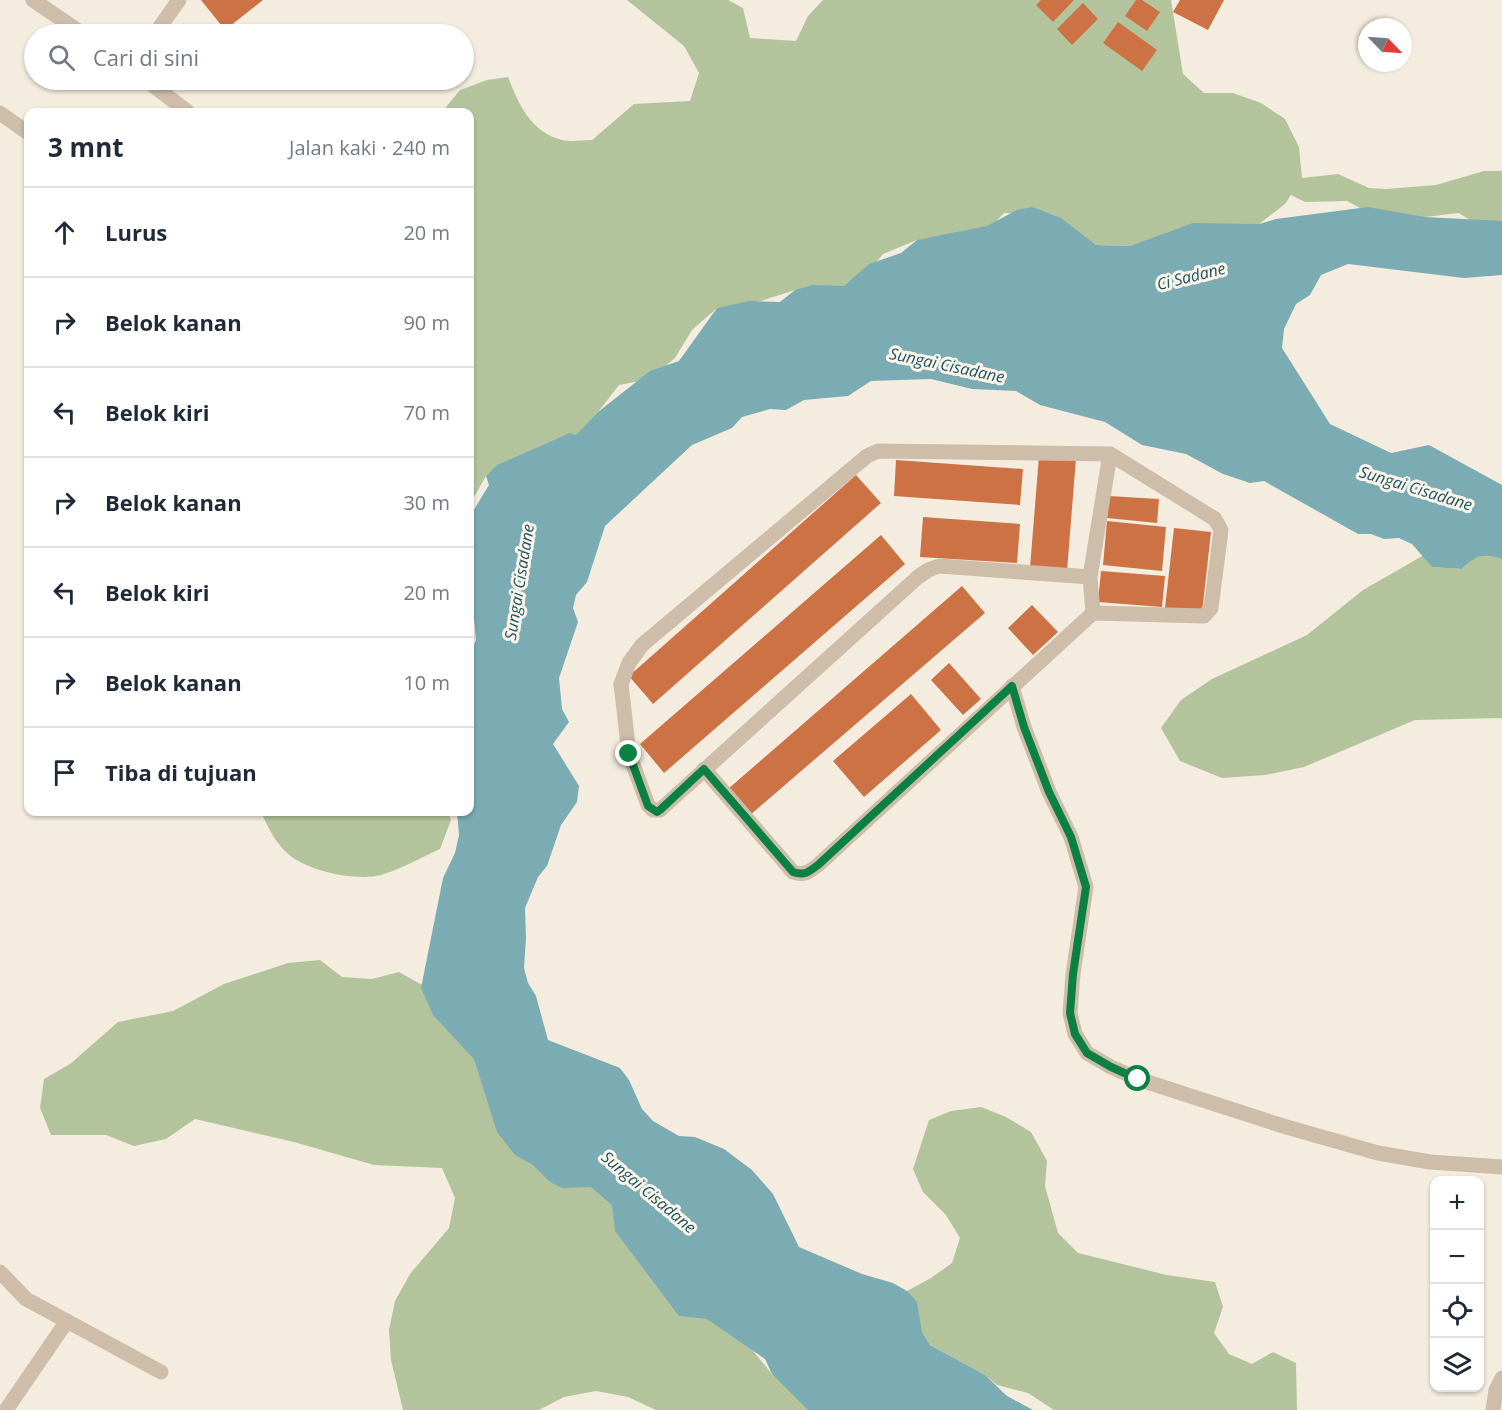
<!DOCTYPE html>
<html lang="id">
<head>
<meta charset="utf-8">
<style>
  :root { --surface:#fff; --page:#f2f2f3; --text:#1f2937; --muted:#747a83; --line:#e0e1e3 }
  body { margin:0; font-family:"Open Sans",sans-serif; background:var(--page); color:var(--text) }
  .controls { position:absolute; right:18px; bottom:18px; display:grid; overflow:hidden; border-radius:12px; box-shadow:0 2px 4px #0004 }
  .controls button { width:54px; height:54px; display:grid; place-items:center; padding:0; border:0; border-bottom:2px solid var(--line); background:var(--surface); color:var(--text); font:30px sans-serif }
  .compass { position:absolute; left:1358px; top:18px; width:54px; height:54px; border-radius:50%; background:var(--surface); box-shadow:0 2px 4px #0004; rotate:115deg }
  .stop { position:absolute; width:18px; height:18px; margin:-14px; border:4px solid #0b8043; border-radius:50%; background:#fff }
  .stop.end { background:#0b8043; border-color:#fff; box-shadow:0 2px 6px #0008 }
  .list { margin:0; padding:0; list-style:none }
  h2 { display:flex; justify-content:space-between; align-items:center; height:78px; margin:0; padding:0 24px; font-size:26px }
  h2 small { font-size:20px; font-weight:400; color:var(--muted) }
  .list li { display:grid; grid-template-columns:39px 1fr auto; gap:18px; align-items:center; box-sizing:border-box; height:90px; padding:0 24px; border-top:2px solid var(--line) }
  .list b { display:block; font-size:22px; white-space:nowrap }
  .list em { font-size:20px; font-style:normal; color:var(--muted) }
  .icon { flex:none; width:33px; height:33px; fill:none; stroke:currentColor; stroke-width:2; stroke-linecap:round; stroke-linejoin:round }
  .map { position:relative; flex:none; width:1502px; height:1410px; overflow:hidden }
  .search { position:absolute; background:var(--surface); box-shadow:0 2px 4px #0004; left:24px; top:24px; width:450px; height:66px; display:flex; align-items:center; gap:15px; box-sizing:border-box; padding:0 21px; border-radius:33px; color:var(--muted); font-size:22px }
  .panel { position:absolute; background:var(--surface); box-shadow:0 2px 4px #0004; left:24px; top:108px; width:450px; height:708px; border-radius:12px }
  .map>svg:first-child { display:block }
  .green { fill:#b3c49d }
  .water { fill:#7babb3 }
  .building { fill:#cc7244 }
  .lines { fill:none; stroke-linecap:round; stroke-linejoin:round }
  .street { stroke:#cdbda9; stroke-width:15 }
  .route { stroke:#0b8043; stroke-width:8 }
  .labels { text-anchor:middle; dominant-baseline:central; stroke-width:6; stroke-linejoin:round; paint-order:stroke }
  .water-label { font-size:16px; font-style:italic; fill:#1c535e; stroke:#fbf5eb }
</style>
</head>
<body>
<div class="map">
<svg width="1502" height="1410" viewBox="0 0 1502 1410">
  <rect width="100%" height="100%" fill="#f4ecde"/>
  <path class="green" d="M627,0h101l15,8 7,30 46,3 12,-25 15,-16h348l12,74 21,19h29l28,10 24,16 14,28 3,31 36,-4 31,14 17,1 50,-4 48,-14h18v53l-18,5 -25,-16 -34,4 -13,7 -28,-3 -37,-20 -42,1 -14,-7 -6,9 -26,20 -129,22 -34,-1 -57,-30 -35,-2 -24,25 -63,2 -34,14 -22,26 -32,13 -34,-3 -47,15 -31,3 -25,22 -17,28 -25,21 -31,6 -21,27 -22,24 -90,40 -16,28 4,63 -4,19v-474h-28l18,-22 27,-10 21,-3c11,28 23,55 54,63 9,2 20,0 30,0l42,-36 56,-3 9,-28 -15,-27z
    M1488,554l14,5v159l-87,2 -111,47 -39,8 -43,3 -42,-17 -19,-33 20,-28 31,-21 95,-44 56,-45 61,-35 8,12 30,2 10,-10z
    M261,812h186l4,8 -11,29c-18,8 -41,21 -59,26 -26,6 -68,-3 -89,-18 -15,-10 -24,-30 -31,-45z
    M320,960l22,17 30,2 27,-7 25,14 172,196 139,147 37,45 44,36h-160l-28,-13 -32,-6 -32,6 -25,13h-136l-12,-50 -2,-30 6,-29 15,-27 39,-46 6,-30 -13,-30 -68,-3 -80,-23 -99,-23 -29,20 -32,7 -28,-11h-55l-11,-27 4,-29 26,-15 48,-42 55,-11 51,-27 64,-21z
    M981,1107l25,10 25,15 16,29 -2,25 13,47 20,20 89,22 48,7 8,25 -9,26 15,21 23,10 21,-12 23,11 1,47h-243l-26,-17 -31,-8 -12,-10 -55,-30 -8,-13 -15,-41 24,-13 21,-15 8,-25 -14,-23 -23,-23 -10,-23 16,-49 22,-9z"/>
  <path class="water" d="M1032,207l29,11 35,27 34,1 63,-23 66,1 17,-5 92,-12 57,10 77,4v54l-38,3 -116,-14 -27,11 -11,20 -14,9 -12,25 -2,19 48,76 61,29 38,-8 73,40v74c-19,-6 -26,-4 -40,10l-30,-2 -20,-23 -13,-6 -15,1 -13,-5h-13l-94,-53 -14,2 -27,-9 -37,-20 -44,-9 -37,-23 -65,-17 -24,-14 -44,-2 -41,-10 -60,2 -23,15 -44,4 -18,10 -16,-1 -28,8 -10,11 -40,17 -87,81 -18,56 -11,13 -3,13 5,14 -19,56 3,31 7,13 -16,22 26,42 -2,16 -16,23 -14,41 -9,11 -13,31 1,30 -2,30 4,15 8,13 12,44 72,28 9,12 13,29 11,12 26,15 16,1 29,12 28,21 21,24 26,53 63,27 31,9 14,8 10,11 5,30 8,13 55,30 22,21 26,14h-225l-36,-36 -7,-15 -58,-40 -28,-3 -64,-85 -3,-26 -21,-18 -29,1 -12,-6 -17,-17 -18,-10 -18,-23 -23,-73 -41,-44 -12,-27 22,-110 12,-25 4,-18 -2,-23h13v-156l6,-16 -6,-67v-45l2,-15 17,-28 -3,-9 11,-11 73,-32 6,2 22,-23 52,-41 29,-10 38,-53 32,-7 31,1 15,-12 17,-5 32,1 25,-22 32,-11 16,-13 70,-14 30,-16z"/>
  <path class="building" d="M201,0h62l-38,30z
    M1041,0h33l-21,22 -17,-17z
    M1136,0h6l18,12 -13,19 -22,-15z
    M1180,0h44l-16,30 -35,-18z
    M1083,3l15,16 -26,26 -15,-16z
    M1118,22l39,28 -15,21 -39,-28z
    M1039,456l37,2 -9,113 -37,-3z
    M896,460l127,9 -3,36 -126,-9z
    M856,475l25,28 -228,201 -24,-28z
    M1109,496l50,3 -2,24 -50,-5z
    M923,517l97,7 -3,39 -97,-6z
    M1107,521l59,6 -4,44 -59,-6z
    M1174,528l37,4 -9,81 -37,-5z
    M881,535l24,29 -241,209 -24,-29z
    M1101,571l64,5 -3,31 -64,-5z
    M962,586l23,27 -235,202 -22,-26z
    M1032,605l26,27 -25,23 -25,-27z
    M949,663l32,36 -18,16 -32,-35z
    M911,694l30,36 -77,67 -31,-36z"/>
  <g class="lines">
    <path class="street" d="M33,0l50,34
      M155,34l24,-34
      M146,80l42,32
      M0,113l28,20
      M1093,613l-3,-36 20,-123
      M1012,686l12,41 25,65 22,45 15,50 -13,87 -3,39 5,21 12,19 24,14 27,12 145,47 95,27 52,9 72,5
      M704,769l89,103c11,4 16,0 25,-7l275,-252 111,3 7,-8 10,-78 -6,-11 -105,-65 -232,-3 -11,5 -225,189 -13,18 -8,21 8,70 19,51 5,5h7l258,-233 10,-7 11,-4 151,11
      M0,1272l26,27 135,73
      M6,1410l61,-89
      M1493,1410l3,-20 6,-12"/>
  </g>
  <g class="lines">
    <path class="route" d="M629,754l19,52 9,6 3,-2 44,-41 89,103c11,4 16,0 25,-7l194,-179 12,41 25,65 22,45 15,50 -13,87 -3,39 5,21 12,19 24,14 27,12"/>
  </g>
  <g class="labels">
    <g class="water-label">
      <text transform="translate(1191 276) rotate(-14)">Ci Sadane</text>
      <text transform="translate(947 365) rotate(12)">Sungai Cisadane</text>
      <text transform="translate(1416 488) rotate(17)">Sungai Cisadane</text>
      <text transform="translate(519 582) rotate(-81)">Sungai Cisadane</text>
      <text transform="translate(649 1192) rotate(40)">Sungai Cisadane</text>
    </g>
  </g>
</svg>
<div class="controls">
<button>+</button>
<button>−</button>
<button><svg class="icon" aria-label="locate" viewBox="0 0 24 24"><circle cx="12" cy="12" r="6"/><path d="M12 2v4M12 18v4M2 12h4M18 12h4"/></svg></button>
<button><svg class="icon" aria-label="layers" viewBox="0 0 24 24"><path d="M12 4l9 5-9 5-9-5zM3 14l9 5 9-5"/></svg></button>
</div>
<svg class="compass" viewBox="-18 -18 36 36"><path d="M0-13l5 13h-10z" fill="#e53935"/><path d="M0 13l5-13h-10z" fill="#747a83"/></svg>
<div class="stop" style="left:1138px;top:1079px"></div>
<div class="stop end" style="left:629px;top:754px"></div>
<div class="search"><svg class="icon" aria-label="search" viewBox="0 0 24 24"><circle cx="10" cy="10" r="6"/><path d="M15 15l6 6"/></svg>Cari di sini</div>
<section class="panel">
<h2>3 mnt<small>Jalan kaki · 240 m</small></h2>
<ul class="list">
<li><svg class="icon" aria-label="ahead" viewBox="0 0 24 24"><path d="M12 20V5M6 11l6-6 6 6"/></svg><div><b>Lurus</b></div><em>20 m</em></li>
<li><svg class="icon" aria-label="right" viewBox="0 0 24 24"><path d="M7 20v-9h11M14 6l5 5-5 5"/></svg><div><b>Belok kanan</b></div><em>90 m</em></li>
<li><svg class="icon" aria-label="left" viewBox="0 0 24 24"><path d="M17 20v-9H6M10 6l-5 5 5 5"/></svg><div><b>Belok kiri</b></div><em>70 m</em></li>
<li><svg class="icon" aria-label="right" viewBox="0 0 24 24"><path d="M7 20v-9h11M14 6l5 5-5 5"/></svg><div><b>Belok kanan</b></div><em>30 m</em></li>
<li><svg class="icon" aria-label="left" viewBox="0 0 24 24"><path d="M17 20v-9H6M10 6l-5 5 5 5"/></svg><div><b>Belok kiri</b></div><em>20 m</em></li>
<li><svg class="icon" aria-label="right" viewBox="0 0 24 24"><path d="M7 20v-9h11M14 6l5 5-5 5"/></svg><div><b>Belok kanan</b></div><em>10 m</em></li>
<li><svg class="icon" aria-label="arrive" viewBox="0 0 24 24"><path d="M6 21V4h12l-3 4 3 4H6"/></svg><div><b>Tiba di tujuan</b></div></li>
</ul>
</section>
</div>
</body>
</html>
